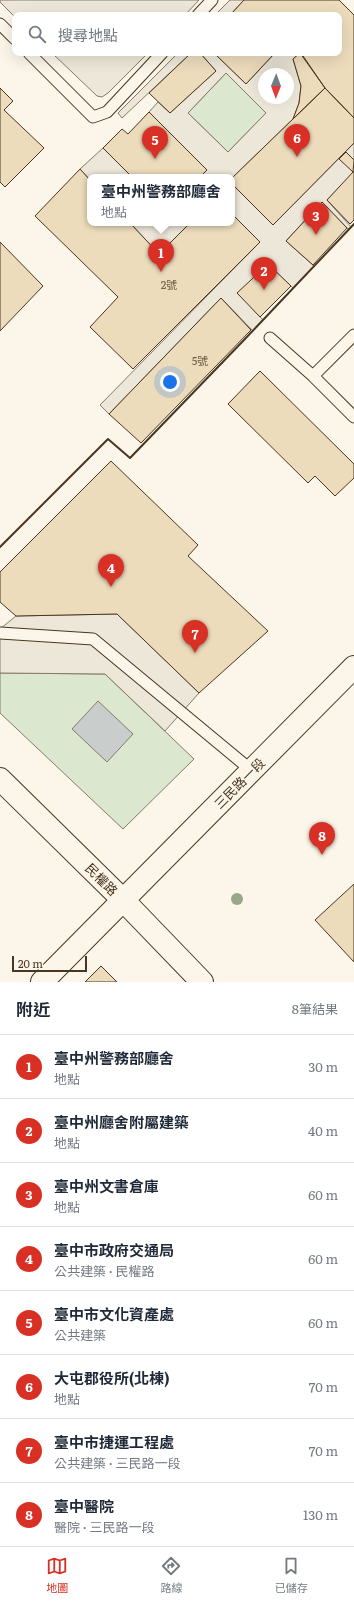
<!DOCTYPE html>
<html lang="zh-TW">
<head>
<meta charset="utf-8">
<style>
  :root { --surface:#fff; --page:#f6f6f7; --text:#1f2937; --muted:#747a83; --line:#e0e1e3; --accent:#d93025 }
  body { margin:0; font-family:Literata,"Noto Sans TC",serif; background:var(--page); color:var(--text) }
  .compass { position:absolute; left:258px; top:68px; width:36px; height:36px; border-radius:50%; background:var(--surface); box-shadow:0 4px 16px #0002; rotate:181deg }
  .scale { position:absolute; left:12px; bottom:10px; width:75px; box-sizing:border-box; padding-left:4px; border:2px solid #4a3520; border-top:0; font-size:11px; line-height:14px; white-space:nowrap; color:#4a3520; -webkit-text-stroke:3px #fbf6e9; paint-order:stroke }
  .you { position:absolute; left:170px; top:382px; width:14px; height:14px; margin:-10px; border:3px solid #fff; border-radius:50%; background:#1a73e8; box-shadow:0 0 0 6px #1a73e833 }
  .badge { display:grid; place-items:center; width:26px; height:26px; border-radius:50%; background:var(--accent); color:#fff; font-size:13px; font-weight:700 }
  .pin { position:absolute; translate:-50% -33px; filter:drop-shadow(0 1px 2px #0008) }
  .pin::after { content:''; position:absolute; top:21px; width:14px; height:12px; background:inherit; clip-path:polygon(0 0,100% 0,50% 100%) }
  .popup { position:absolute; left:87px; top:174px; width:148px; height:52px; box-sizing:border-box; display:grid; place-content:center; border-radius:8px; background:var(--surface); filter:drop-shadow(0 1px 3px #0005); font-size:13px; white-space:nowrap; color:var(--muted) }
  .popup b { font-size:15px; color:var(--text) }
  .popup::after { content:''; position:absolute; left:50%; top:100%; margin-left:-8px; border:8px solid transparent; border-top-color:var(--surface) }
  .list { margin:0; padding:0; list-style:none }
  h2 { display:flex; justify-content:space-between; align-items:center; height:52px; margin:0; padding:0 16px; font-size:17px }
  h2 small { font-size:13px; font-weight:400; color:var(--muted) }
  .list li { display:grid; grid-template-columns:26px 1fr auto; gap:12px; align-items:center; box-sizing:border-box; height:64px; padding:0 16px; border-top:1px solid var(--line) }
  .list b { display:block; font-size:15px; white-space:nowrap }
  .list p { margin:0; font-size:13px; white-space:nowrap; color:var(--muted) }
  .list em { font-size:13px; font-style:normal; color:var(--muted) }
  .icon { flex:none; width:22px; height:22px; fill:none; stroke:currentColor; stroke-width:2; stroke-linecap:round; stroke-linejoin:round }
  .map { position:relative; flex:none; width:354px; height:982px; overflow:hidden }
  .search { position:absolute; background:var(--surface); box-shadow:0 4px 16px #0002; left:12px; right:12px; top:12px; height:44px; display:flex; align-items:center; gap:10px; box-sizing:border-box; padding:0 14px; border-radius:8px; color:var(--muted); font-size:15px }
  .sheet { height:564px; background:var(--surface) }
  nav { display:flex; justify-content:space-around; align-items:center; box-sizing:border-box; height:56px; border-top:1px solid var(--line); background:var(--surface); font-size:11px; color:var(--muted) }
  nav a { display:grid; justify-items:center; gap:2px }
  nav .on { color:var(--accent) }
  .map>svg:first-child { display:block }
  .green { fill:#dce7d0; stroke:#887966 }
  .parking { fill:#ede7d9; stroke:#887966; fill-rule:evenodd }
  .water { fill:#c9cecd; stroke:#887966 }
  .building { fill:#ecdcbc; stroke:#4a3520 }
  .lines { fill:none; stroke-linecap:round; stroke-linejoin:round }
  .lane-casing { stroke:#4a3520; stroke-width:13 }
  .secondary-casing { stroke:#4a3520; stroke-width:24 }
  .lane { stroke:#fbf6e9; stroke-width:11 }
  .secondary { stroke:#fbf6e9; stroke-width:22 }
  .wall { stroke:#4a3520; stroke-width:2 }
  .tree { fill:#96a887 }
  .labels { text-anchor:middle; dominant-baseline:central; stroke-width:3; stroke-linejoin:round; paint-order:stroke }
  .number-label { font-size:11px; fill:#725f47 }
  .street-label { font-size:13px; fill:#4a3520; stroke:#fbf6e9 }
</style>
</head>
<body>
<div class="map">
<svg width="354" height="982" viewBox="0 0 354 982">
  <rect width="100%" height="100%" fill="#fbf6e9"/>
  <path class="green" d="M226,73l40,40 -38,39 -40,-39z
    M0,673l105,1 89,85 -71,70 -123,-116z"/>
  <path class="parking" d="M0,0h199l-14,15h-170v2l-15,-15z
    M230,0h14l-14,15h-15z
    M52,53h96l-40,40 -6,4 -5,-1z
    M178,53h13l-69,65 -4,-5z
    M200,53h14l32,31 29,-31h25l-7,6 8,27 -2,17 -6,16 -61,59 -32,-1 7,-7 -58,-58 9,-10 12,11 46,-42zM226,73l40,40 -38,39 -40,-39zM264,74h24v24h-24z
    M354,143v29l-27,28 24,27 -2,2 -2,-1 -25,-26 -36,39 28,25 -21,22 -25,-24 -30,29 25,27 -10,11 -32,-33 -112,116 -9,-9 160,-163 -28,-28v-30l41,41z
    M103,148l29,29h-42v3l-10,-11z
    M130,223h60l-31,31z
    M117,614l82,79 -34,38 -60,-57 -105,-1v-44l16,-13z"/>
  <path class="water" d="M98,701l35,33 -26,28 -35,-33z"/>
  <path class="building" d="M244,0h95l15,15v103l-29,-30 -24,-35h38v-38h-105l-2,-2z
    M191,53h9l16,18 -46,42 -21,-20z
    M214,53h58l1,2 -27,29z
    M300,53l25,35 -32,31 6,-16 2,-17 -8,-27z
    M0,88l13,13 -9,9 40,38 -39,39 -5,-5z
    M325,88l29,30v25l-81,82 -41,-41v-6z
    M149,112l58,58 -7,7h-68l-29,-29 19,-19 6,5z
    M346,152l8,8 -1,12 -14,-13z
    M80,169l10,11v43h40l29,31 31,-31h42v-9l28,28 -127,127 -43,-42 28,-30 -83,-81z
    M353,172h1v48l-4,4 -23,-24z
    M322,202l25,26 -34,37 -27,-24z
    M0,242l43,44 -43,45z
    M268,264l23,22 -31,31 -23,-24z
    M221,298l30,32 -110,113 -32,-29z
    M260,371l94,93v14l-19,18 -20,-20 -7,7 -80,-79z
    M111,461l87,84 -10,11 80,75 -69,62 -82,-79 -101,2 -16,-14v-30z
    M354,884v78l-39,-42z
    M101,966l16,16h-32z"/>
  <g class="lines">
    <g class="lane-casing">
      <path id="lane" d="M198,15l14,-15
        M0,24l15,15
        M29,53l64,64 14,-5 55,-59
        M270,338l43,38 41,41
        M313,376l41,-41
        M0,633l93,6 158,131"/>
    </g>
    <g class="secondary-casing">
      <path id="secondary" d="M0,779l123,121 79,82
        M42,982l312,-315"/>
    </g>
    <use href="#lane" class="lane"/>
    <use href="#secondary" class="secondary"/>
    <path class="wall" d="M0,547l108,-108 22,19 114,-118 110,-116"/>
  </g>
  <circle class="tree" cx="237" cy="899" r="6"/>
  <g class="labels">
    <g class="number-label">
      <text x="169" y="284">2號</text>
      <text x="200" y="360">5號</text>
    </g>
    <g class="street-label">
      <text transform="translate(239 783) rotate(-45)">三民路一段</text>
      <text transform="translate(102 879) rotate(45)">民權路</text>
    </g>
  </g>
</svg>
<svg class="compass" viewBox="-18 -18 36 36"><path d="M0-13l5 13h-10z" fill="#e53935"/><path d="M0 13l5-13h-10z" fill="#747a83"/></svg>
<div class="scale">20 m</div>
<div class="you"></div>
<div class="pin badge" style="left:161px;top:272px">1</div>
<div class="popup"><b>臺中州警務部廳舍</b>地點</div>
<div class="pin badge" style="left:264px;top:290px">2</div>
<div class="pin badge" style="left:316px;top:235px">3</div>
<div class="pin badge" style="left:111px;top:587px">4</div>
<div class="pin badge" style="left:155px;top:159px">5</div>
<div class="pin badge" style="left:297px;top:157px">6</div>
<div class="pin badge" style="left:195px;top:653px">7</div>
<div class="pin badge" style="left:322px;top:855px">8</div>
<div class="search"><svg class="icon" aria-label="search" viewBox="0 0 24 24"><circle cx="10" cy="10" r="6"/><path d="M15 15l6 6"/></svg>搜尋地點</div>
</div>
<section class="sheet">
<h2>附近<small>8筆結果</small></h2>
<ul class="list">
<li><span class="badge">1</span><div><b>臺中州警務部廳舍</b><p>地點</p></div><em>30 m</em></li>
<li><span class="badge">2</span><div><b>臺中州廳舍附屬建築</b><p>地點</p></div><em>40 m</em></li>
<li><span class="badge">3</span><div><b>臺中州文書倉庫</b><p>地點</p></div><em>60 m</em></li>
<li><span class="badge">4</span><div><b>臺中市政府交通局</b><p>公共建築 · 民權路</p></div><em>60 m</em></li>
<li><span class="badge">5</span><div><b>臺中市文化資產處</b><p>公共建築</p></div><em>60 m</em></li>
<li><span class="badge">6</span><div><b>大屯郡役所(北棟)</b><p>地點</p></div><em>70 m</em></li>
<li><span class="badge">7</span><div><b>臺中市捷運工程處</b><p>公共建築 · 三民路一段</p></div><em>70 m</em></li>
<li><span class="badge">8</span><div><b>臺中醫院</b><p>醫院 · 三民路一段</p></div><em>130 m</em></li>
</ul>
</section>
<nav>
<a class="on"><svg class="icon" aria-label="map" viewBox="0 0 24 24"><path d="M3 6l6-2 6 2 6-2v14l-6 2-6-2-6 2zM9 4v14M15 6v14"/></svg>地圖</a>
<a><svg class="icon" aria-label="directions" viewBox="0 0 24 24"><path d="M12 3l9 9-9 9-9-9zM9 14v-3h6M13 9l2 2-2 2"/></svg>路線</a>
<a><svg class="icon" aria-label="saved" viewBox="0 0 24 24"><path d="M7 4h10v16l-5-4-5 4z"/></svg>已儲存</a>
</nav>
</body>
</html>
